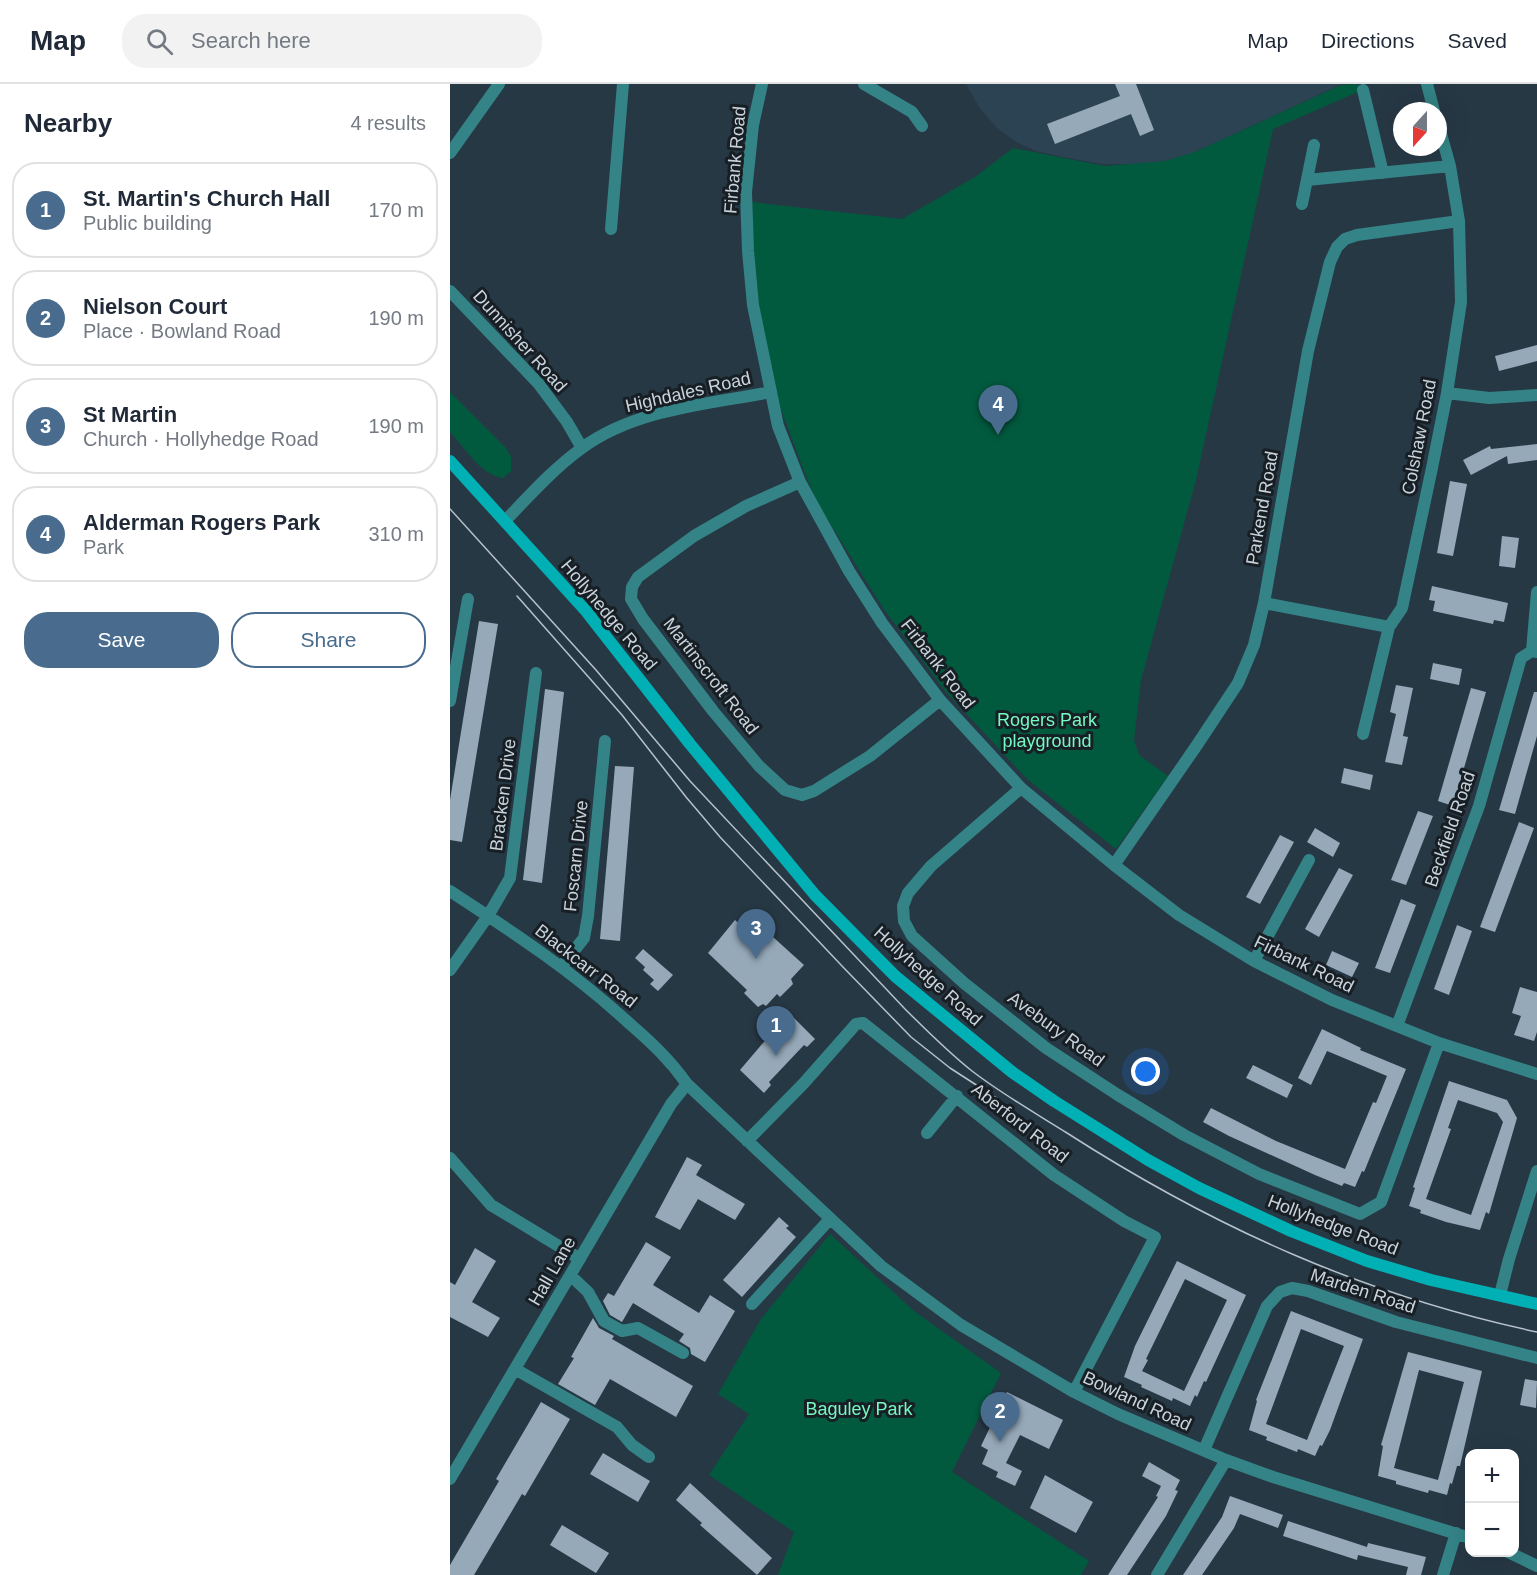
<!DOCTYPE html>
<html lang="en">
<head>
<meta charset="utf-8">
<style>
  :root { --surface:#fff; --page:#f2f2f3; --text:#1f2937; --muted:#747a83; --line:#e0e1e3; --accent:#496c8e }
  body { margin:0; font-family:Helvetica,sans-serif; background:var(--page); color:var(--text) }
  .controls { position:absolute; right:18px; bottom:18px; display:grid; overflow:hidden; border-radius:12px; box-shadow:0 6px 24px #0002 }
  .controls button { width:54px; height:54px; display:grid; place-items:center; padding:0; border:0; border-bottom:2px solid var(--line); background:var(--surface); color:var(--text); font:30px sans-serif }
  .compass { position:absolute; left:943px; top:18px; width:54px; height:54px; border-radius:50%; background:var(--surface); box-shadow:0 6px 24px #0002; rotate:201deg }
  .you { position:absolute; left:696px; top:988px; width:21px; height:21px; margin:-15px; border:4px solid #fff; border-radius:50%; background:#1a73e8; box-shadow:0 0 0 9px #1a73e833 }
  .badge { display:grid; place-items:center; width:39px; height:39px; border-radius:50%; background:var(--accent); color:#fff; font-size:20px; font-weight:700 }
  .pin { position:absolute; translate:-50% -50px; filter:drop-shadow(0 2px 3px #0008) }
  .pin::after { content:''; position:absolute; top:32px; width:21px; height:18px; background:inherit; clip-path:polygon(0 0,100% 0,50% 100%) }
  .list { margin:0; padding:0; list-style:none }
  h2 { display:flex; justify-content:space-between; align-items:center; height:78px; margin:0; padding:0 24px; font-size:26px }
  h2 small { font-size:20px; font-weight:400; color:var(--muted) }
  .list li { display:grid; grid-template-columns:39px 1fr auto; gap:18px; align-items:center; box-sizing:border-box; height:96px; margin:0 12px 12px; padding:0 12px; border:2px solid var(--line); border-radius:24px }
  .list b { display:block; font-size:22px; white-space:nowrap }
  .list p { margin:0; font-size:20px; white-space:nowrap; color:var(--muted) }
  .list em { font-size:20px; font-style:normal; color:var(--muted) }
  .actions { display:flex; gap:12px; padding:18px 24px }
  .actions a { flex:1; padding:14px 0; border:2px solid var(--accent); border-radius:24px; text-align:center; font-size:21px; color:var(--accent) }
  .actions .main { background:var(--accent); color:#fff }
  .icon { flex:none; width:33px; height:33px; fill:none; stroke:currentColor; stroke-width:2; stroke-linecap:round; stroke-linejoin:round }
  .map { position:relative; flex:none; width:1087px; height:1491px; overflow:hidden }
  header { display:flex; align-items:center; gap:36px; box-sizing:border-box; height:84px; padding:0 30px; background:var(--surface); border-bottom:2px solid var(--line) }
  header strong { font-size:28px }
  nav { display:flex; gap:33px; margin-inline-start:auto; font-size:21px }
  .search { width:420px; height:54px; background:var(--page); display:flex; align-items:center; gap:15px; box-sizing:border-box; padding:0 21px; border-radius:24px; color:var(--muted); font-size:22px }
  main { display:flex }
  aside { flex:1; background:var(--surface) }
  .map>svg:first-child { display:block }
  .built { fill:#2c4354 }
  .green { fill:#025a3e }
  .building { fill:#95a9b9; fill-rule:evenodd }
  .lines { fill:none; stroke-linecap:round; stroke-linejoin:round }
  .street { stroke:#348487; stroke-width:12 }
  .secondary { stroke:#00b0b5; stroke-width:12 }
  .tram { stroke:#b7c2cb; stroke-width:1.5 }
  .labels { text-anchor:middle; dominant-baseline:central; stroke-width:6; stroke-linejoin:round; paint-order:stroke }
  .street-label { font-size:18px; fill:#c9d3dc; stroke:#171e24 }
  .park-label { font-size:18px; fill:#75f9c2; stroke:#171e24 }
</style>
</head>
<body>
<header>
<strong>Map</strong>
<div class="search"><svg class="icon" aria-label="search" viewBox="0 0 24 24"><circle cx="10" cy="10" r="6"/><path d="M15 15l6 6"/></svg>Search here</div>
<nav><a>Map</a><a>Directions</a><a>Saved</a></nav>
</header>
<main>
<aside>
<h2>Nearby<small>4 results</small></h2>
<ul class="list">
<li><span class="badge">1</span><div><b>St. Martin's Church Hall</b><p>Public building</p></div><em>170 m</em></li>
<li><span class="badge">2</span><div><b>Nielson Court</b><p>Place · Bowland Road</p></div><em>190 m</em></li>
<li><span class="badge">3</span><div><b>St Martin</b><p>Church · Hollyhedge Road</p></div><em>190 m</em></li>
<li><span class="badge">4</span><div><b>Alderman Rogers Park</b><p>Park</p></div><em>310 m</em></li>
</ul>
<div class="actions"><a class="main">Save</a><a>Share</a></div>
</aside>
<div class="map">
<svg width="1087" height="1491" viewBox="0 0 1087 1491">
  <rect width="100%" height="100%" fill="#273845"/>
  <path class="built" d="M516,0h376l-147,68 -30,9 -30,3h-33l-39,-7 -27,-6 -20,-9 -20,-15 -17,-20z"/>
  <path class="green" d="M908,0l2,7 -87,38 -77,351 -55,200 -7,60 5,15 29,21 -52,73 -88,-69 -83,-89 -62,-83 -64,-102 -14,-32 -29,-78 -22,-117 -2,-77 150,17 73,-42 38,-29 92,18 60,-5 30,-9 146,-67z
    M0,308l56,56 5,9v14l-8,7c-21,-2 -39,-31 -53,-46z
    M380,1150l84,77 87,62 -49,99 137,89 -8,14h-303l16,-43 -85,-57 40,-61 -31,-20 43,-75z"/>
  <path class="building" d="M665,0h21l18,46 -14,6 -9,-22 -76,30 -8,-20 73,-28z
    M1087,261v16l-38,10 -4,-15z
    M1087,360v16l-29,4 -1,-8 -36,19 -8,-15 27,-14 1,3z
    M1000,397l17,3 -14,72 -16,-3z
    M1052,452l17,2 -4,30 -16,-2z
    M982,502l76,17 -4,19 -10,-2 -1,4 -60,-13 2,-10 -6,-1z
    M29,537l19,3 -36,218 -12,-2v-40z
    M983,579l29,6 -3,16 -29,-6z
    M946,601l17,3 -10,48 5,1 -6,28 -17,-3 11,-48 -6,-2z
    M1021,604l15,4 -33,114 -15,-5z
    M95,605l19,3 -22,191 -19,-3z
    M1084,608h3v44l-22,78 -16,-4z
    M165,682l19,1 -14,174 -20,-2z
    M894,684l29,7 -3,15 -29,-7z
    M968,727l15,5 -27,69 -15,-5z
    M1069,738l15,6 -39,104 -15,-5z
    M865,744l25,15 -7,14 -26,-15z
    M830,751l14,7 -34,62 -14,-7z
    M889,784l14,7 -34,62 -14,-8z
    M951,815l15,6 -26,68 -15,-5z
    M302,834l52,47 -13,14 2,5 -13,13 -3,-3 -11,12 -3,-2 -5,3 -14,-14 3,-3 -39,-37 27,-33 8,7z
    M1007,841l15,6 -23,64 -15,-6z
    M193,865l30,26 -15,16 -8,-7 4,-4 -11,-10 2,-3 -10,-9z
    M882,867l27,12 -7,14 -26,-12z
    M1070,903l17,5v40l-3,9 -20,-6 7,-19 -9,-3z
    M341,931l24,24 -8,8 -3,-2 -35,37 2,3 -7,8 -24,-23 29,-34 2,1z
    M872,945l39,19 -1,2 46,19 -42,103 -2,-1 -7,16 -11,-4 -2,3 -27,-11 -86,-39 -26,-14 8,-14 65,33 69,28 28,-67 3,1 11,-27 -60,-25 -16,34 -13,-7z
    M803,981l40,20 -6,13 -41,-20z
    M999,997l58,19 10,18 -28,96 -3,-2 -6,18 -34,-8 -26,-9 1,-3 -12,-4 6,-18 -2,-1zM1008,1016l39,13 6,9 -32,93 -45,-16 25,-70 -3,-1z
    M237,1073l15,8 -6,10 49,29 -10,16 -37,-21 -18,31 -25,-13z
    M329,1133l10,9 -3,2 10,9 -54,60 -19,-17z
    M196,1158l25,15 -18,28 46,28 11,-18 25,16 -30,51 -14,-8 -1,-6 -11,-7 5,-7 -51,-31 -11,19 -12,-7 -7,-14 5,-8 6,3z
    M25,1164l21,13 -24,41 28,16 -12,19 -38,-20v-35l5,3z
    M727,1177l69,34 -40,87 -2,-1 -7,16 -2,-2 -5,11 -17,-8 -1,3 -31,-14 1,-2 -18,-8 11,-31zM735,1195l42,21 -43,91 -42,-20 6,-11 -2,-1z
    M841,1227l72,28 -33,91 -8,16 -2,-1 -5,11 -17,-7 -1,3 -31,-12 1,-3 -18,-7 8,-29 -1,-1zM851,1245l43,17 -37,94 -41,-16z
    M143,1234l6,10 15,8 -2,3 81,47 -17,31 -66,-38 -15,26 -37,-21 16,-26 -3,-1z
    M958,1268l74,19 -22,95h-3l-5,18 -2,-1 -3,12 -18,-5 -1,3 -32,-9v-3l-18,-5 5,-30 -2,-1zM969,1286l45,12 -26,98 -44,-12z
    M1075,1295l12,2 -1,27 -16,-3z
    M557,1308l56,28 -14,29 -29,-14 -14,28 16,8 -7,15 -19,-9 2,-5 -16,-8 6,-14 -7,-4z
    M91,1318l29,17 -45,77 -3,-2 -48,81h-24v-10l49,-84 -3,-2z
    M153,1369l47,28 -12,21 -48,-28z
    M699,1378l31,18 -5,10 3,1 -12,25 -39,59h-19l50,-78 -2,-1 5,-10 -19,-10z
    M595,1391l48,27 -17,31 -46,-25z
    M240,1399l82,75 -15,17 -57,-50 2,-2 -26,-23z
    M780,1412l53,19 -5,13 -38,-14 -6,14 -32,47h-19l39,-58z
    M838,1437l79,26 1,-4 58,14 -5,18h-15l2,-8 -50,-12 -1,5 -74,-24z
    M112,1441l47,28 -13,20 -46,-28z"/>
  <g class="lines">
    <path class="street" d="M312,0l-9,41 -7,67 2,59 5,54 25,121 22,56 49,89 33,52 58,77 81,88 93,77 65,50 75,46 78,39 107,43 98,31
      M414,0l48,28 10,14
      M977,0l7,27
      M913,6l20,83
      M0,69l49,-69
      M857,96l143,-14
      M852,120l12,-59
      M161,145l12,-145
      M0,207l88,92 29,39 15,26
      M997,309l42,5 48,-3
      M350,398l-54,24 -52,30 -56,41 -6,10 -1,12 12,20 70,92 46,55 26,24 17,5 12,-4 56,-35 70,-56
      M55,437c24,-25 48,-52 77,-73 53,-39 126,-44 189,-56
      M814,519l125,24 13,-19 30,-140 15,-75 14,-91 -2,-81 -9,-55 -12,-43
      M1082,567l5,-59
      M0,617l18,-102
      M913,650l26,-107
      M571,704l-90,78 -23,27 -5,13 1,15 8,15 52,47 82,65 72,47 66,40 75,39 101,40 21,-12 58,-159
      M664,781l83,-120 41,-62 16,-38 10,-42 44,-252 22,-89 7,-15 8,-8 12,-4 102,-14
      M0,807c63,41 125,82 180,133 22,19 40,36 57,60l194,182 80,59 113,67 44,22 108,46 47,17 197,61
      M804,877l55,-101
      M112,882l22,-28 4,-22 17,-175
      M0,886l38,-54 22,-38 26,-205
      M947,942l82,-220 42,-148 11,-7 5,1
      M477,1049l30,-37
      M297,1057l57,-58 52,-59 7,-1 191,152 70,46 31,16 -81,155
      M0,1074l41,47 89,54
      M120,1191l18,17 16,29 18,10 16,-3 45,25
      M1050,1211l9,-36 28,-88
      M302,1220l78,-85
      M65,1285l102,58 15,18 17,12
      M754,1366l63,-144 13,-14 12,-4 16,3 88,31 141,36
      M0,1395l221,-375 16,-20
      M1058,1468l29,14
      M707,1491l69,-115
      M993,1491l13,-42"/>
    <path class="secondary" d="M0,377l136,150 104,133 125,151 80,81 117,96 42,29 94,59 51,28 92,43 76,30 64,19 106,24"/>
    <path class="tram" d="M0,425l146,161 94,111 215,228c22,22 43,43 67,62 30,23 63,42 95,62 148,95 297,162 470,199
      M67,512l105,119 64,82 34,40 122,129 69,71 39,31 48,31"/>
  </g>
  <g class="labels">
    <g class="street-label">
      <text transform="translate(285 76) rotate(-85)">Firbank Road</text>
      <text transform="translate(70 257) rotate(48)">Dunnisher Road</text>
      <text transform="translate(238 308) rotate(-13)">Highdales Road</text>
      <text transform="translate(969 353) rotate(-79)">Colshaw Road</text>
      <text transform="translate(812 424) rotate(-80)">Parkend Road</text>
      <text transform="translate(159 531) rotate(50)">Hollyhedge Road</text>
      <text transform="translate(488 580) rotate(52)">Firbank Road</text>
      <text transform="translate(261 592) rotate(52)">Martinscroft Road</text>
      <text transform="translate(53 711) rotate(-83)">Bracken Drive</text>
      <text transform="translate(1000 745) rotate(-71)">Beckfield Road</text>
      <text transform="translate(126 772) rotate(-84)">Foscarn Drive</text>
      <text transform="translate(854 880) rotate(26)">Firbank Road</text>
      <text transform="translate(136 882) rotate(38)">Blackcarr Road</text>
      <text transform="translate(478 892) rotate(42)">Hollyhedge Road</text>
      <text transform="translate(606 945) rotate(36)">Avebury Road</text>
      <text transform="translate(570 1039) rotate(38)">Aberford Road</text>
      <text transform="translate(883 1141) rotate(21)">Hollyhedge Road</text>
      <text transform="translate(102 1187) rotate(-60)">Hall Lane</text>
      <text transform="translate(913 1207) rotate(18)">Marden Road</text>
      <text transform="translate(687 1317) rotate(25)">Bowland Road</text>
    </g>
    <g class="park-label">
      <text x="597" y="636">Rogers Park<tspan x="597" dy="21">playground</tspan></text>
      <text x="409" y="1325">Baguley Park</text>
    </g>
  </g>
</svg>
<div class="controls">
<button>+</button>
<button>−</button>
</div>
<svg class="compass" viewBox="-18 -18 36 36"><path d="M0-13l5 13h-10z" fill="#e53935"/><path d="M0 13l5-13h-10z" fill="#747a83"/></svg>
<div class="you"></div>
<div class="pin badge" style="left:326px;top:972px">1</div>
<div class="pin badge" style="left:550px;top:1358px">2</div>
<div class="pin badge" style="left:306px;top:875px">3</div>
<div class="pin badge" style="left:548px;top:351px">4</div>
</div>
</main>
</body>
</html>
